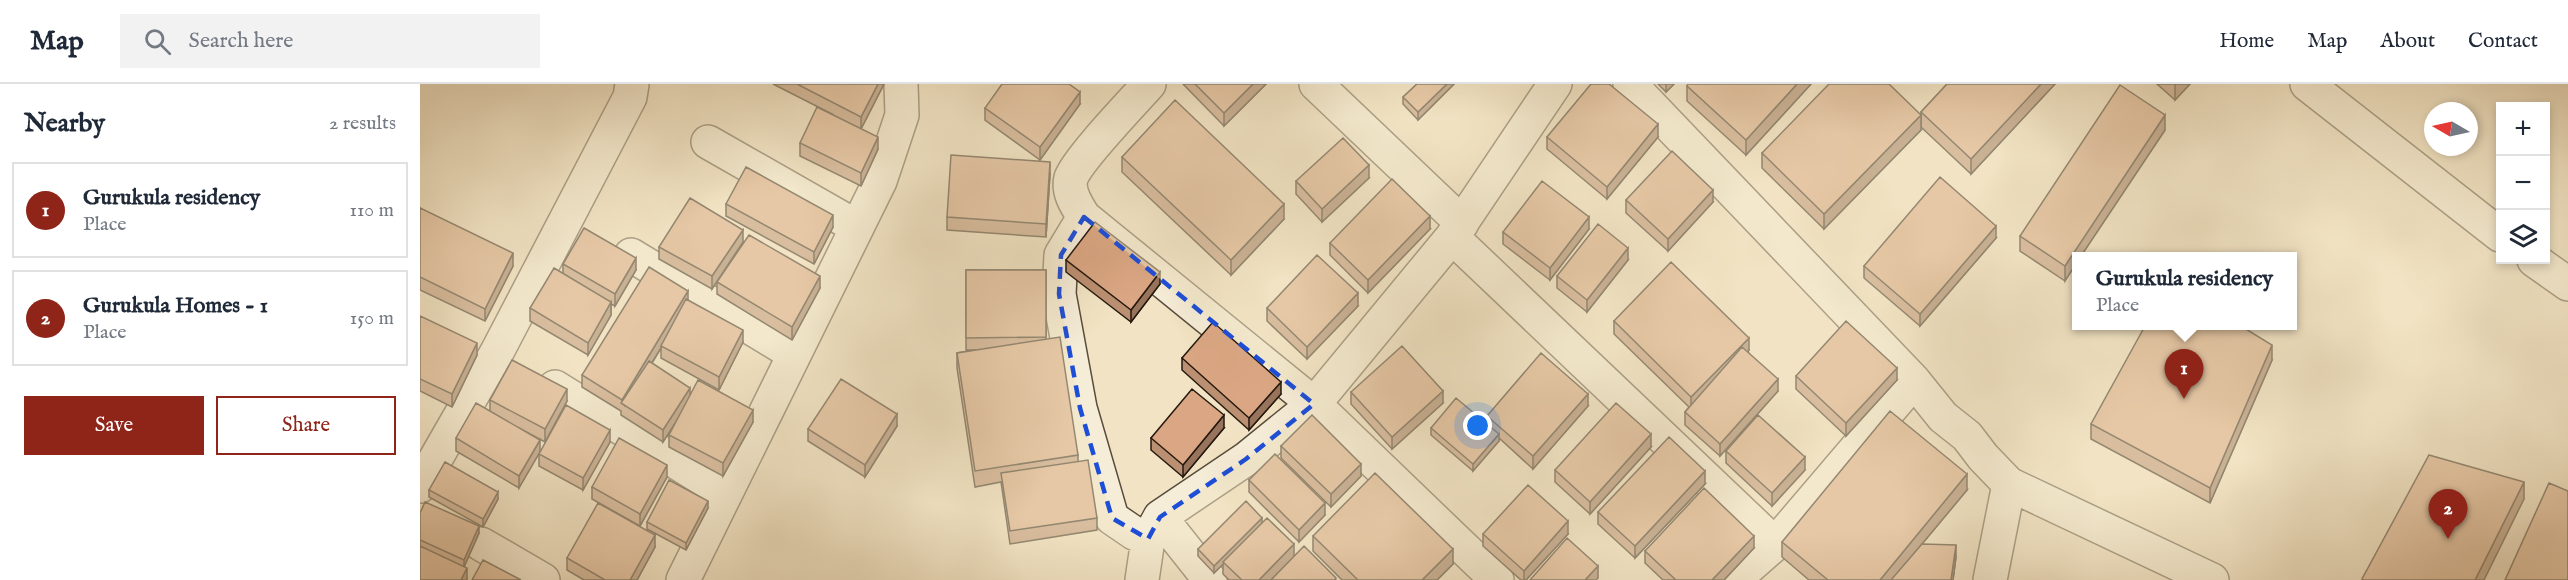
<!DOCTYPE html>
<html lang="en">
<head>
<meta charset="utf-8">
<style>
  :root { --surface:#fff; --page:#f2f2f3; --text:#1f2937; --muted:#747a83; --line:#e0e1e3; --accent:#8f2418 }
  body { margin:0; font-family:"IM FELL English",serif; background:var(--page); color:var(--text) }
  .controls { position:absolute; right:18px; top:18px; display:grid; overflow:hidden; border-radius:0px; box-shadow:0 3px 9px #0003 }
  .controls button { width:54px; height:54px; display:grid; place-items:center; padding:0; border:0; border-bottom:2px solid var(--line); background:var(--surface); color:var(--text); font:30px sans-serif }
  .compass { position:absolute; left:2004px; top:18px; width:54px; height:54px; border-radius:50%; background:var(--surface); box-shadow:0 3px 9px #0003; rotate:279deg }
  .you { position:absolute; left:1058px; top:342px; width:21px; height:21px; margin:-15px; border:4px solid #fff; border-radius:50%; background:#1a73e8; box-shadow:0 0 0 9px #1a73e833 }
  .badge { display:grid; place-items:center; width:39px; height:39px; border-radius:50%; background:var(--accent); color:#fff; font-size:20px; font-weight:700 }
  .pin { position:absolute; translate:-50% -50px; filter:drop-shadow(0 2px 3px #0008) }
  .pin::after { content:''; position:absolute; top:32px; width:21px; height:18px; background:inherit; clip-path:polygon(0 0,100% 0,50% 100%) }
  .popup { position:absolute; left:1652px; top:168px; width:225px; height:78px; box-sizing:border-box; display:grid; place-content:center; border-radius:0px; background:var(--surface); filter:drop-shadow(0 2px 4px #0005); font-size:20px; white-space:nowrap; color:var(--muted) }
  .popup b { font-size:22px; color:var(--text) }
  .popup::after { content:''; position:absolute; left:50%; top:100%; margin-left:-12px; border:12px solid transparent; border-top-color:var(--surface) }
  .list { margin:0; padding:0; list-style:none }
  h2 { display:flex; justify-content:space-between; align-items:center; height:78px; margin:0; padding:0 24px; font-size:26px }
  h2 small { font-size:20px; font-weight:400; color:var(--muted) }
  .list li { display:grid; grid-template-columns:39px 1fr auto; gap:18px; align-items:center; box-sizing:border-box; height:96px; margin:0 12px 12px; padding:0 12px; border:2px solid var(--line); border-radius:0px }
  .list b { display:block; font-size:22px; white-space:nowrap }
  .list p { margin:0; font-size:20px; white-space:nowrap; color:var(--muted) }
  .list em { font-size:20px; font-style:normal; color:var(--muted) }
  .actions { display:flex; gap:12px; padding:18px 24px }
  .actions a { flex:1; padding:14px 0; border:2px solid var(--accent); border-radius:0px; text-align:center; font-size:21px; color:var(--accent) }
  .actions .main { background:var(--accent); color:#fff }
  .icon { flex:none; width:33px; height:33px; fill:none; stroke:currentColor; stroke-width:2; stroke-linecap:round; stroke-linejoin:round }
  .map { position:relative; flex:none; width:2148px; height:496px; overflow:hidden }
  header { display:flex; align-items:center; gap:36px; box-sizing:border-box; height:84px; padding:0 30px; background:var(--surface); border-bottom:2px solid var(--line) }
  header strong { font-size:28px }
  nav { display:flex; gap:33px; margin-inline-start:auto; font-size:21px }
  .search { width:420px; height:54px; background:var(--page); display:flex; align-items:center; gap:15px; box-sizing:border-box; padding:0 21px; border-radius:0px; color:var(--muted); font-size:22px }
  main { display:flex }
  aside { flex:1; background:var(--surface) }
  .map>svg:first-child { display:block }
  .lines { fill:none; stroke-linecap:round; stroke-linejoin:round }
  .street-casing { stroke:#584c3c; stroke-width:36 }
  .street { stroke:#f6edd8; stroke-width:33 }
  .wall { fill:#bb8f71; stroke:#25190f; stroke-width:1.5 }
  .shaded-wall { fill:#99745c; stroke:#25190f; stroke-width:1.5 }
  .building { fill:#daa683; stroke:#25190f; stroke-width:1.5 }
  .marked { fill:none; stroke:#1d4ed8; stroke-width:4.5; stroke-dasharray:12 8; stroke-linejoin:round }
</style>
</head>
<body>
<header>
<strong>Map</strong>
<div class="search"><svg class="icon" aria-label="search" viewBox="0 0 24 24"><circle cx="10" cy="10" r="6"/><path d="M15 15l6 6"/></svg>Search here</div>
<nav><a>Home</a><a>Map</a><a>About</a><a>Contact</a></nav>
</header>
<main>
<aside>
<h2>Nearby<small>2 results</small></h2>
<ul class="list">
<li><span class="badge">1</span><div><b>Gurukula residency</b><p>Place</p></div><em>110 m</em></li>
<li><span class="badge">2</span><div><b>Gurukula Homes - 1</b><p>Place</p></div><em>150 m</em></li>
</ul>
<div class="actions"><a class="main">Save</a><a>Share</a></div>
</aside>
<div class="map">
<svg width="2148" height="496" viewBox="0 0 2148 496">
  <rect width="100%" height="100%" fill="#f1e3c3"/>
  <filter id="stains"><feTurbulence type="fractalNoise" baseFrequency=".00333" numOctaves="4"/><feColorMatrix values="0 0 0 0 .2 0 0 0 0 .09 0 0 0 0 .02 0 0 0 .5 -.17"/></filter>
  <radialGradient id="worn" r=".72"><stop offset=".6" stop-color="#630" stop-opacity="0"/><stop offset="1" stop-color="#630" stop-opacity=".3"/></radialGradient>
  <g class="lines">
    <g class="street-casing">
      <path id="street" d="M729,0c-16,18 -71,75 -78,94 -4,14 6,28 13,39l230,187 183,176
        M896,0l146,139
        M1887,0l193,151
        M288,58l149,85
        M664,133l-23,38 -2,39 21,114 32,110 22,15 14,6
        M1032,153l323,307 139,-163 -284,-297
        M211,171l163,99
        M2114,176l34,24
        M1494,297l29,36 24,19 16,21 26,27 203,96
        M135,303l171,106
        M0,402l77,-134 133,-255 2,-13
        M740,433l50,63
        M61,460l62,36
        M263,496l197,-399 22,-66 -1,-31
        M722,496l6,-41 12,-22 86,-58 68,-55 138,-167 103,-153
        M1314,496l41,-36
        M1570,496l19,-96"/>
    </g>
    <use href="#street" class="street"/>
  </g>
  <path class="wall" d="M353,0h111l-23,45 17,20 -17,37 -61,-30v-13l32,-29z
    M763,0h83l-42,42z
    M997,0h37l-36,36 -15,-16v-7z
    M1238,0h16l-8,8z
    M1268,0h123l-65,71 -59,-54v-15z
    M1527,0h108l-84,90 -50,-47v-15z
    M1737,0h33l-15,16z
    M660,20l-40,56 -55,-40v-12z
    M1501,46l-97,99 -62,-61v-15z
    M1745,46l-84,126h-5l-11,25 -45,-30v-15z
    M1127,53h111l-51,62 -60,-50z
    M702,73l162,62 -53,56 -109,-103z
    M630,90l-4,63 -99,-7v-13z
    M949,94l-47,44 -26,-28v-13z
    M1206,116l87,2 -45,49 -42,-38z
    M306,120l107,23 -19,37 -88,-48z
    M0,124l93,58 -28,55 -65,-31z
    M1010,145l-62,64 -38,-38v-12z
    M1169,145l-39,51 -47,-36v-12z
    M1576,154l-76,88 -56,-48v-12z
    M323,158l-31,47 -53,-30v-12z
    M646,176l94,24 -29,38 -65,-50z
    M1208,176l-41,52 -30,-24v-12z
    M143,180l73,6 -21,36 -4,-2v11l-23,40 -58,-34v-13l33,-35z
    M546,186h80v69l32,116v6l19,57v12l-87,14 -9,-62 -26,5 -18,-119v-15l19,-3h-10z
    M297,198l103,6 -28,52 -75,-46z
    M268,216l55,42 -24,48 -58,-32v-10l-9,15 38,32 63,27 -30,54 -54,-29v-12l6,-12 -12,19 -42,-27v-4l-39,-24v-12z
    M938,222l-51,53 -40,-38v-13z
    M0,232l57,39 -25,52 -32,-16z
    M1194,237l135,29 -1,2 30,39 -58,65 -35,-31v-13l4,-5 -75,-73z
    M762,274l99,36 -32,36 -67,-60z
    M1852,276l-62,143 -119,-64v-15z
    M1376,292l101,4 -51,56 -50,-47z
    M931,308l92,11 -51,46 -41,-45z
    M70,316l77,1 -22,41 -26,-14 21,12 -21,48 -63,-37v-13l34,-27z
    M1168,322l-55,63 -34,-31v3l-26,30 -42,-36v-7l56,-4v-8z
    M477,342l-32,51 -57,-36v-12z
    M804,344l-41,49 -32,-27v-12z
    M190,358l-27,48 -44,-24v-12z
    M861,362l80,30 -30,31 -50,-49z
    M1231,363l-61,67 -35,-32v-12z
    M1306,367l79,19 -33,36 -46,-43z
    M247,393l-27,49 -48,-27v-12z
    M829,396l76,35 -26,27 -50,-50z
    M1285,400l-70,74 -37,-34v-12z
    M9,406l69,9 -15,28 -54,-30z
    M1547,406l-55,66 44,1 -3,23h-144l-27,-23v-15z
    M288,424l-22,42 -39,-21v-7z
    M0,429l59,20 -15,34 3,13h-47z
    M842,438l32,34 42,24h-107l-6,-6v-10l-9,9 -16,-17v-7z
    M1063,450h85l-42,46h-5l-38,-34z
    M893,452l140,28 -16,16h-95l-29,-29z
    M235,463l-18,33h-53l-17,-10v-12z
    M1334,464l-30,32h-61l-18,-17v-12z"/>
  <path class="shaded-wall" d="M458,0h6l-23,45v-12z
    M833,0h13l-42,42v-13z
    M1027,0h7l-36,36v-8z
    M1246,0h8l-8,8z
    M1377,0h14l-65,71v-15z
    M1621,0h14l-84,90v-15z
    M1756,0h14l-15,16v-15z
    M660,8v12l-40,56v-13z
    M1501,31v15l-97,99v-15z
    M1745,31v15l-84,126h-5v8l-11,17v-15z
    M1238,40v13l-51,62v-12z
    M458,53v12l-17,37v-13z
    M630,78v12l-4,63v-13z
    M949,81v13l-47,44v-13z
    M1293,106v12l-45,49v-12z
    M864,120v15l-53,56v-15z
    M413,131v12l-19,37v-12z
    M1010,132v13l-62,64v-13z
    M1169,133v12l-39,51v-12z
    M1576,142v12l-76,88v-12z
    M323,146v12l-31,47v-13z
    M1208,164v12l-41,52v-12z
    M93,169v13l-28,55v-12z
    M216,174v12l-21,36v-12z
    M740,188v12l-29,38v-12z
    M400,192v12l-28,52v-13z
    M268,207v13l-27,42v2l-36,58 -3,-3v-3z
    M938,209v13l-51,53v-12z
    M191,218v13l-23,40v-12z
    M323,246v12l-24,48v-13z
    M1329,254v12l-58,60v-13z
    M57,259v12l-25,52v-13z
    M1852,261v15l-62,143v-15z
    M1477,284v12l-51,56v-13z
    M1358,295v12l-58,65v-12z
    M861,298v12l-32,36v-12z
    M270,304v12l-27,42v-12z
    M147,305v12l-22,41v-13z
    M1023,307v12l-51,46v-12z
    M1168,310v12l-55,63v-13z
    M333,326v12l-30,54v-13z
    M477,330v12l-32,51v-12z
    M804,331v13l-41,49v-12z
    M190,346v12l-27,48v-12z
    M1079,350v7l-26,30v-7z
    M1231,350v13l-61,67v-12z
    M120,356v12l-21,36v-12z
    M1385,373v13l-33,36v-13z
    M941,380v12l-30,31v-13z
    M247,381v12l-27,49v-12z
    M1285,387v13l-70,74v-12z
    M1547,390v16l-75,90h-12z
    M2104,398v17l-40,81h-9z
    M78,408v7l-15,28v-8z
    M288,417v7l-22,42v-7z
    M905,419v12l-26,27v-12z
    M842,434v8l-48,47v-7z
    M1148,437v13l-42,46h-2v-9z
    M59,442v7l-15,34v-7z
    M235,451v12l-18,33h-7z
    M1334,452v12l-30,32h-12z
    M874,460v13l-23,23h-12z
    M1536,461v12l-3,23h-2z
    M1033,465v15l-16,16h-15z
    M1178,482v12l-2,2h-11z
    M47,484v12h-6z"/>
  <path class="building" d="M377,0h81l-17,33z
    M582,0h67l11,8 -40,55 -55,-39z
    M775,0h58l-29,29z
    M997,0h30l-29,28 -15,-15z
    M1171,0h18l49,40 -51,63 -60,-50z
    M1268,0h109l-51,56 -59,-54z
    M1409,0h60l32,31 -97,99 -62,-61z
    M1527,0h94l-70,75 -50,-47z
    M1700,1l45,30 -100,151 -45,-30z
    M755,16l109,104 -53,56 -109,-103z
    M397,23l61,30 -17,36 -61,-30z
    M923,54l26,27 -47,44 -26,-28z
    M1252,67l41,39 -45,49 -42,-39z
    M531,71l99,7 -4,62 -99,-7z
    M326,83l87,48 -19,37 -88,-48z
    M1520,93l56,49 -76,88 -56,-48z
    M972,95l38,37 -62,64 -38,-37z
    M1122,97l47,36 -39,51 -47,-36z
    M270,114l53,32 -31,46 -53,-29z
    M0,124l93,45 -28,56 -65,-32z
    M675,138l65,50 -29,38 -65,-50z
    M1178,140l30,24 -41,52 -30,-24z
    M164,144l52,30 -21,36 -52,-30z
    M329,151l71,41 -28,51 -75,-45z
    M897,171l41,38 -51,54 -40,-39z
    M1251,178l78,76 -58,59 -77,-76z
    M229,183l39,24 -66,109 -40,-25z
    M134,184l57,34 -23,41 -58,-35z
    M546,186h80v67l-80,1z
    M266,215l57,31 -24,47 -58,-31z
    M0,232l57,27 -25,51 -32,-15z
    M1426,237l51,47 -51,55 -50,-47z
    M793,238l68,60 -32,36 -67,-60z
    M1725,242h96l31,19 -62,143 -119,-64z
    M640,253l18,118 -103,16 -18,-118z
    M982,262l41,45 -51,46 -41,-45z
    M1322,263l36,32 -58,65 -35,-32z
    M1121,269l47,41 -55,62 -46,-40z
    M92,276l55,29 -22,40 -55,-29z
    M229,277l41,27 -27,42 -42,-27z
    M421,295l56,35 -32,51 -57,-36z
    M278,296l55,30 -30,53 -54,-28z
    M772,305l32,26 -41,50 -32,-27z
    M1036,314l43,36 -26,30 -42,-36z
    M56,319l64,37 -21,36 -63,-38z
    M1196,319l35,31 -61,68 -35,-32z
    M146,321l44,25 -27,48 -44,-24z
    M1470,327l77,63 -87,106h-52l-46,-38z
    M892,331l49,49 -30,30 -50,-48z
    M1338,331l47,42 -33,36 -46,-42z
    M1249,353l36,34 -70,75 -37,-34z
    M199,354l48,27 -27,49 -48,-27z
    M855,370l50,49 -26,27 -50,-50z
    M2009,371l95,27 -49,98h-111l-2,-1z
    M668,376l9,58 -87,13 -9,-58z
    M25,378l53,30 -15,27 -54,-29z
    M955,389l78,76 -31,31h-64l-45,-44z
    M249,396l39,21 -22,42 -39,-21z
    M2129,399l19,8v89h-63z
    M1108,401l40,36 -44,50 -41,-37z
    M1284,404l50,48 -42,44h-36l-31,-29z
    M826,417l16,17 -48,48 -16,-17z
    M5,418l54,24 -15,34 -44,-20v-27z
    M178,419l57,32 -25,45h-25l-38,-22z
    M847,434l27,26 -35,36h-17l-19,-18z
    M1147,454l31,28 -13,14h-55z
    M1502,460l34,1 -5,35h-60z
    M0,462l47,22 -6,12h-41z
    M884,462l32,32 -2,2h-63z
    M63,476l38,20h-49z"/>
  <path d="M0 0H2148V496H0ZM664,133l230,187 -68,55 -86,58 -12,22 -36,-21 -32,-110 -21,-114 2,-39z" fill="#f1e3c3" fill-opacity=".55" fill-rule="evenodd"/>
  <path class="marked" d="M664,133l230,187 -68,55 -86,58 -12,22 -36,-21 -32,-110 -21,-114 2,-39z"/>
  <rect width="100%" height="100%" filter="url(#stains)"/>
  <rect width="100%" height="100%" fill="url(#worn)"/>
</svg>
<div class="controls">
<button>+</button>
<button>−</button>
<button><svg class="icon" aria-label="layers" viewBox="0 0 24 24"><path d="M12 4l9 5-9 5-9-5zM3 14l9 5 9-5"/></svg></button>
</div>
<svg class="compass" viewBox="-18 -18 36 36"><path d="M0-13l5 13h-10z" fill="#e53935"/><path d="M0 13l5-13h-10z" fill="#747a83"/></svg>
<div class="you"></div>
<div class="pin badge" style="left:1764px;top:315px">1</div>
<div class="popup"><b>Gurukula residency</b>Place</div>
<div class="pin badge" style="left:2028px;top:455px">2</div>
</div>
</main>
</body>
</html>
